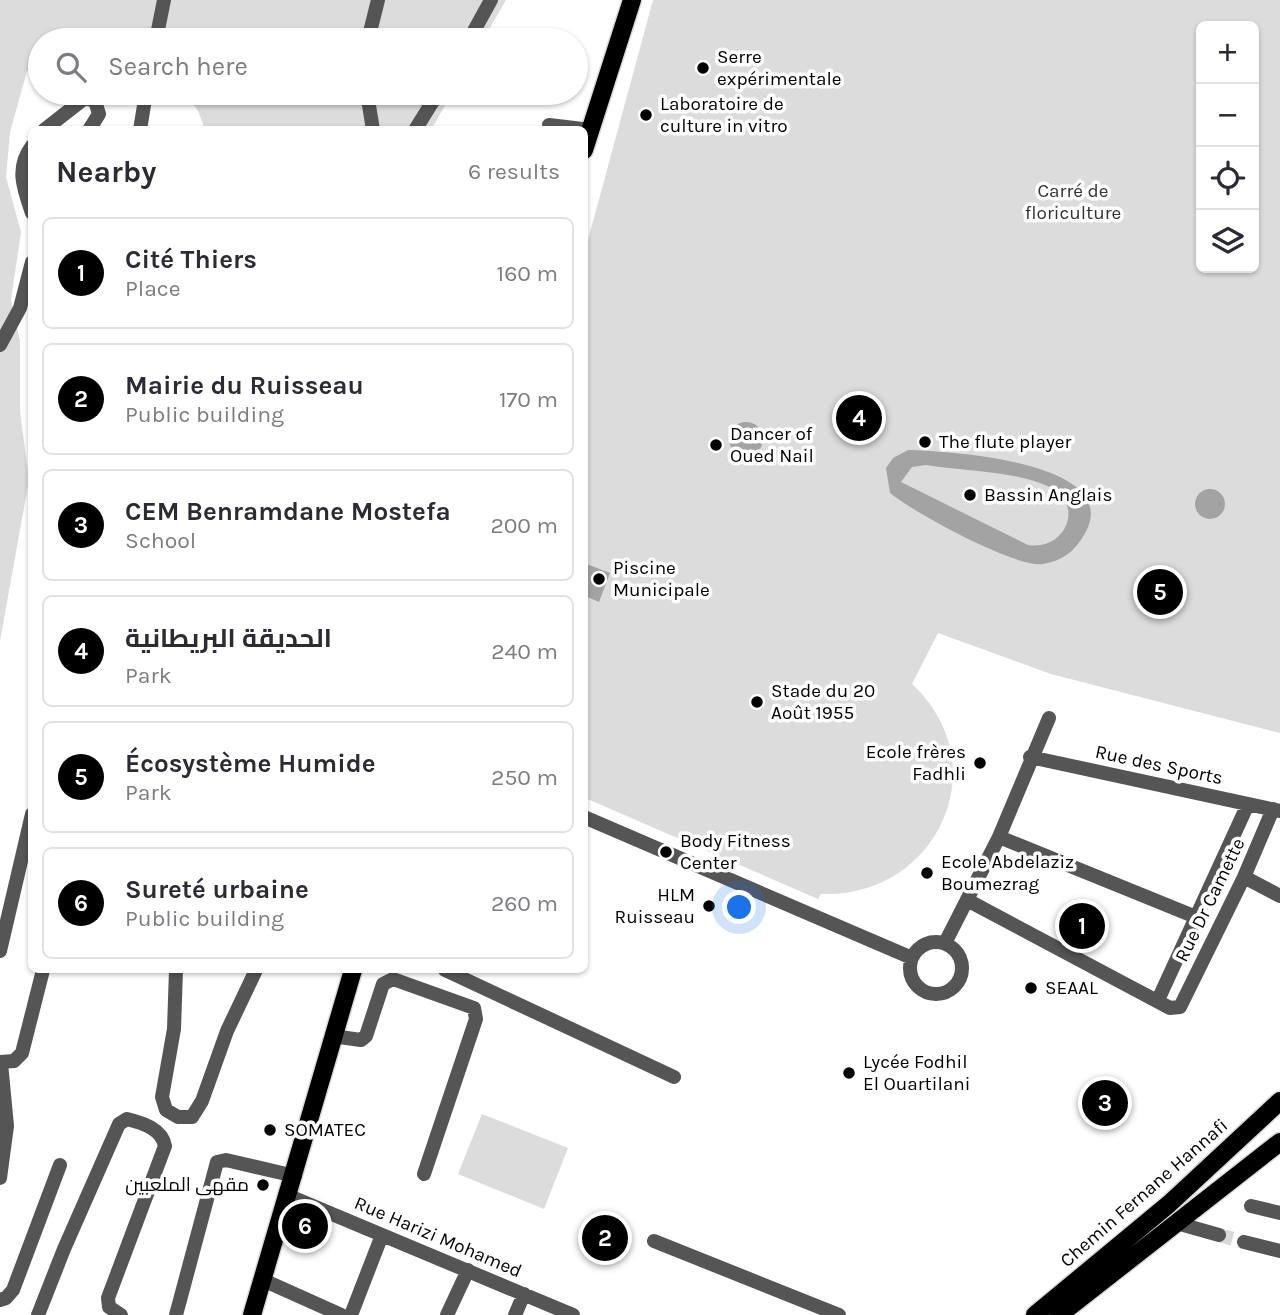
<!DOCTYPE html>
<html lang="en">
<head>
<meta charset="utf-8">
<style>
  :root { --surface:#fff; --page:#f7f7f7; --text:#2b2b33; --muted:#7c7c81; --line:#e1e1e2; --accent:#000 }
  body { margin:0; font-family:Karla,Cairo,sans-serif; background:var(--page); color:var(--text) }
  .controls { position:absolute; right:21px; top:21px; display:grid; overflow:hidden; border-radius:10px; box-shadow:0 2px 5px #0004 }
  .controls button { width:63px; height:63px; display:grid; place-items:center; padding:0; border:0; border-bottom:2px solid var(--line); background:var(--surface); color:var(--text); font:35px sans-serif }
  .you { position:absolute; left:740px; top:908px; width:24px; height:24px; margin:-18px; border:5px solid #fff; border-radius:50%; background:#1a73e8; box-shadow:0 0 0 10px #1a73e833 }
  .badge { display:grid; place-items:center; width:46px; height:46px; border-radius:50%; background:var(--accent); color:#fff; font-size:23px; font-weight:700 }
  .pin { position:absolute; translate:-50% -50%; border:4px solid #fff; box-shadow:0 2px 7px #0006 }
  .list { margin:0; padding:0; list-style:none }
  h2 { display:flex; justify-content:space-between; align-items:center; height:91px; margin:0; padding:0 28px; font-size:30px }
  h2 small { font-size:23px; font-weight:400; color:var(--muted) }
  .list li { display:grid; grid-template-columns:46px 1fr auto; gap:21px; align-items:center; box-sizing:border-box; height:112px; margin:0 14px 14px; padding:0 14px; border:2px solid var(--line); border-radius:10px }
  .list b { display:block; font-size:26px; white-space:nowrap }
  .list p { margin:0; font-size:23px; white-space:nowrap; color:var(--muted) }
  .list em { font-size:23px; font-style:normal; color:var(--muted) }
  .icon { flex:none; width:38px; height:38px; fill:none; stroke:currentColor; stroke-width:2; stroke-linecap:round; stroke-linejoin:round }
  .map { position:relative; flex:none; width:1280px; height:1315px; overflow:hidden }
  .search { position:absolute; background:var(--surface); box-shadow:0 2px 5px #0004; left:28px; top:28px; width:560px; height:77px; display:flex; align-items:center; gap:18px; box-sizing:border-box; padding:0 24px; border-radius:38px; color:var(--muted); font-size:26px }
  .panel { position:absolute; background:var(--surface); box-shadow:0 2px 5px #0004; left:28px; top:126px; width:560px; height:847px; border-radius:10px }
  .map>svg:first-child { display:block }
  .green { fill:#dcdcdc; fill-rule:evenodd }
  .water { fill:#a3a3a3; fill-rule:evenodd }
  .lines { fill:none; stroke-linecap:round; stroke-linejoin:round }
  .minor-tunnel { stroke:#d9d9d9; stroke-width:14; stroke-dasharray:14 7; stroke-linecap:butt }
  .major-casing { stroke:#dbdbdb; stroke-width:21 }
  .minor { stroke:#555; stroke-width:14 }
  .major { stroke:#000; stroke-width:18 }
  .poi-dot { fill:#000; stroke:#fff; stroke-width:2.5 }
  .labels { text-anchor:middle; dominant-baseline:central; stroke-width:7; stroke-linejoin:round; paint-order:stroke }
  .poi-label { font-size:19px; fill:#000; stroke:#fff; text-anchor:start }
  .park-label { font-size:19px; fill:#333; stroke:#fff }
  .street-label { font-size:19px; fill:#000; stroke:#fff }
</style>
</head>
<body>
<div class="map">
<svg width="1280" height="1315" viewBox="0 0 1280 1315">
  <rect width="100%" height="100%" fill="#fff"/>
  <path class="green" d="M0,0h506l-23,40h-443v19l-13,12 -17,61 -4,45 15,55 -10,68 9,41v70l9,69 -29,161z
    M653,0h627v733l-229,-59 -113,-41 -26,51c87,81 25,214 -91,210l-3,5 -233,-101v-547zM1201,26h53v242h-53z
    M185,93h267l-21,37 -226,-1 -7,-18z
    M482,1114l86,34 -24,61 -86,-35z"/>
  <path class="water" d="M729 439a17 17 0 1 1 34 0a17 17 0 1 1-34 0Z
    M908,450c38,1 220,11 176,85 -9,16 -22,26 -41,29 -28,4 -130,-52 -153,-71l-4,-25 7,-10zM926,465c36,6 91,6 124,22 35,17 16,64 -22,58l-127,-63 11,-15z
    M1195 504a15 15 0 1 1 30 0a15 15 0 1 1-30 0Z
    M584,563l26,10 -11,29 -14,-6z
    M1141 587a17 17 0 1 1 34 0a17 17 0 1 1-34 0Z"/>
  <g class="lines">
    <path class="minor-tunnel" d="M1219,1235l25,7"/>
    <g class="major-casing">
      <path id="major" d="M584,150l48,-150
        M252,1315l101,-345
        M1035,1315l134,-111 111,-103
        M1059,1315l221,-173"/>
    </g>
    <path class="minor" d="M156,40l8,-40
      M368,40l10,-40
      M469,40l22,-40
      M367,93l6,37
      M549,125l42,5
      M44,130l41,-32 10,3 4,13 -10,16
      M140,130l6,-37
      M415,130l23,-37
      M32,146c-17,22 -8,44 0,67
      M0,345l20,-37 12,-46
      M1030,757l250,54
      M584,817l328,141
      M999,837l197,80
      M1244,877l36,19
      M967,900l203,108 10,-1 64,-130 29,-68
      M910 968a26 26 0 1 1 52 0a26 26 0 1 1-52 0Z
      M945,943l54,-106 50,-119
      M0,951l32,-137
      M176,970l-2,59 -12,68 4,13 12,7h14l10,-16 25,-70 29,-61
      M445,970l229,107
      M1158,1000l90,-196
      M332,1036l29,4 5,-4 17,-52 10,-5 81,29 2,11 -52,155
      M0,1062l14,-1 8,-8 21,-83
      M0,1178l7,-52 -6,-63
      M289,1196l284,119
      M1251,1206l29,7
      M1180,1224l39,11
      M654,1241l185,74
      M1244,1242l36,9
      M263,1280l78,35
      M0,1300l6,-2 7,-8 47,-125
      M38,1315l26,-66 55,-125 8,-5c16,4 35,10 38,27l-57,152 1,9 12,8
      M176,1315l41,-153 9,-2 69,16
      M351,1315l31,-80
      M447,1315l21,-45
      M515,1315l9,-21"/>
    <use href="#major" class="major"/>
  </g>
  <g class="poi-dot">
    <circle cx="703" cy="68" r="7"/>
    <circle cx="646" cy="115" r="7"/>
    <circle cx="925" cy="442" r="7"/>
    <circle cx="716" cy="445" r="7"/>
    <circle cx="970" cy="495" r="7"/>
    <circle cx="599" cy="579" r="7"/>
    <circle cx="757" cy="702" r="7"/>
    <circle cx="980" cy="763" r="7"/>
    <circle cx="666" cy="852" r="7"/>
    <circle cx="927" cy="873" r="7"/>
    <circle cx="709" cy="906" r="7"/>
    <circle cx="1031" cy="988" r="7"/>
    <circle cx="849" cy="1073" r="7"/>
    <circle cx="270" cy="1130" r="7"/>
    <circle cx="263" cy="1185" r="7"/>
  </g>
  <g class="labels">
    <g class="poi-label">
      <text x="717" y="57">Serre<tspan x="717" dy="22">expérimentale</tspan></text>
      <text x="660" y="104">Laboratoire de<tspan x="660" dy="22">culture in vitro</tspan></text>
      <text x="730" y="434">Dancer of<tspan x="730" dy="22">Oued Nail</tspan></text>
      <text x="939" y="442">The flute player</text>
      <text x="984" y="495">Bassin Anglais</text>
      <text x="613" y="568">Piscine<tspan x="613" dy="22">Municipale</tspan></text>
      <text x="771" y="691">Stade du 20<tspan x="771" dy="22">Août 1955</tspan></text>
      <text x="966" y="752" text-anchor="end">Ecole frères<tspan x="966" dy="22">Fadhli</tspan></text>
      <text x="680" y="841">Body Fitness<tspan x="680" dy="22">Center</tspan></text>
      <text x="941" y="862">Ecole Abdelaziz<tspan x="941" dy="22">Boumezrag</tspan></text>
      <text x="695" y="895" text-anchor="end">HLM<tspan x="695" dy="22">Ruisseau</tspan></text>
      <text x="1045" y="988">SEAAL</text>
      <text x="863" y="1062">Lycée Fodhil<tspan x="863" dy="22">El Ouartilani</tspan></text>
      <text x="284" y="1130">SOMATEC</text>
      <text x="249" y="1185" text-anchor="end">مقهى الملعبين</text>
    </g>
    <g class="park-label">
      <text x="1073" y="191">Carré de<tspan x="1073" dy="22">floriculture</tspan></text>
    </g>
    <g class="street-label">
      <text transform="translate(1159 765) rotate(12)">Rue des Sports</text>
      <text transform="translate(1210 900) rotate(-64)">Rue Dr Camette</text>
      <text transform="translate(1144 1193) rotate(-41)">Chemin Fernane Hannafi</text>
      <text transform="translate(438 1237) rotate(23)">Rue Harizi Mohamed</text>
    </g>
  </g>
</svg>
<div class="controls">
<button>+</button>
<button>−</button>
<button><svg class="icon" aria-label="locate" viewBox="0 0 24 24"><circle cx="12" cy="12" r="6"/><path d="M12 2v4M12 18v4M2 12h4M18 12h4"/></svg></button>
<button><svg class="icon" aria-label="layers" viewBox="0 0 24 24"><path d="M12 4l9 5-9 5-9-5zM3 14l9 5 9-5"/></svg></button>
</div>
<div class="you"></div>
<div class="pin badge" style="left:1082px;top:926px">1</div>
<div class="pin badge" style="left:605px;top:1238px">2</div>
<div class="pin badge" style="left:1105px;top:1103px">3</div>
<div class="pin badge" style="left:859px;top:418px">4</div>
<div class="pin badge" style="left:1160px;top:592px">5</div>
<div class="pin badge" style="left:305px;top:1226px">6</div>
<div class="search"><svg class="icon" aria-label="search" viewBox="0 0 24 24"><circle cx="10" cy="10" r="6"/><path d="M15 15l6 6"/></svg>Search here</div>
<section class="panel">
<h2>Nearby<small>6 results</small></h2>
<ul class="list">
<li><span class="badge">1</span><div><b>Cité Thiers</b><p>Place</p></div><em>160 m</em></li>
<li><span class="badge">2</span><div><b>Mairie du Ruisseau</b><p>Public building</p></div><em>170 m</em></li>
<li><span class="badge">3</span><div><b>CEM Benramdane Mostefa</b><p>School</p></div><em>200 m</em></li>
<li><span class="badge">4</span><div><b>الحديقة البريطانية</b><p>Park</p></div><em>240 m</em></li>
<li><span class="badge">5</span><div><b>Écosystème Humide</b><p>Park</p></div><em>250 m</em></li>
<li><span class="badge">6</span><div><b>Sureté urbaine</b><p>Public building</p></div><em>260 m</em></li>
</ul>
</section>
</div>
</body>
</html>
